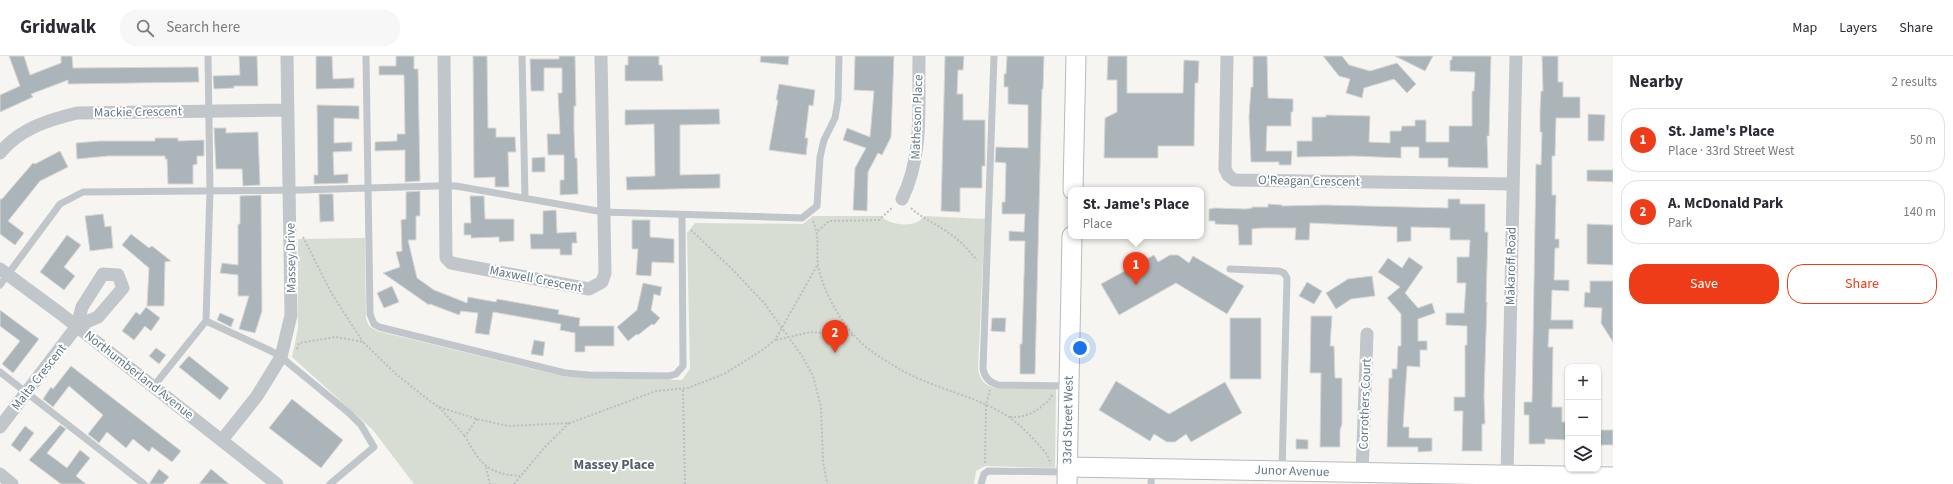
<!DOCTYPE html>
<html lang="en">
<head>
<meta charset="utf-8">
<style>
  :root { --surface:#fff; --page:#f7f7f7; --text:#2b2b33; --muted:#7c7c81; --line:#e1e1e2; --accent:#ee3c19 }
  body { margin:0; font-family:"Source Sans 3",sans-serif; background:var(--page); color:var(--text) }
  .controls { position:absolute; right:12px; bottom:12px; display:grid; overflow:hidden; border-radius:8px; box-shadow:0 1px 3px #0004 }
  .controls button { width:36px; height:36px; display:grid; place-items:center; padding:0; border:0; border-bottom:1px solid var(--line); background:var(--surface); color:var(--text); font:20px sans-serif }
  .you { position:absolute; left:1080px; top:292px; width:14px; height:14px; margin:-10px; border:3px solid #fff; border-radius:50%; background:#1a73e8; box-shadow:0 0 0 6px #1a73e833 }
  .badge { display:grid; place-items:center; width:26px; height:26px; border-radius:50%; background:var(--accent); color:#fff; font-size:13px; font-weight:700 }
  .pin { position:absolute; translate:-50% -33px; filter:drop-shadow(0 1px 2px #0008) }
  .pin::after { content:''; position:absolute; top:21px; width:14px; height:12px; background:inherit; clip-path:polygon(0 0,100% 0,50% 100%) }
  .popup { position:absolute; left:1068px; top:131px; width:136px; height:52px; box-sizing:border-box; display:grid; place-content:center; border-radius:8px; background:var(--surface); filter:drop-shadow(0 1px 3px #0005); font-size:13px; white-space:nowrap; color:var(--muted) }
  .popup b { font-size:15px; color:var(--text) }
  .popup::after { content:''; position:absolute; left:50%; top:100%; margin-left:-8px; border:8px solid transparent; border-top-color:var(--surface) }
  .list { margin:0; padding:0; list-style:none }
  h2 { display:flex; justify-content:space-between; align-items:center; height:52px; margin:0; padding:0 16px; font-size:17px }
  h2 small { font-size:13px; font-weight:400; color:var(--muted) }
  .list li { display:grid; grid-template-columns:26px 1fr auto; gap:12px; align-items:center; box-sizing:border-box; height:64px; margin:0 8px 8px; padding:0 8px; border:1px solid var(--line); border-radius:16px }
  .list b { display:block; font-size:15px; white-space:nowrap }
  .list p { margin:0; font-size:13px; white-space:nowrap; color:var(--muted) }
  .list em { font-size:13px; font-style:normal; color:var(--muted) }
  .actions { display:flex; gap:8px; padding:12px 16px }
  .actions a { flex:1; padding:9px 0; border:1px solid var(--accent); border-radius:16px; text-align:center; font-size:14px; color:var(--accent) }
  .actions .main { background:var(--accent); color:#fff }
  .icon { flex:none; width:22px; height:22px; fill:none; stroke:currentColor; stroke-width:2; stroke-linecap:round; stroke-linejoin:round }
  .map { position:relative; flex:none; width:1613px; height:428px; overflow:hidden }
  header { display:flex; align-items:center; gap:24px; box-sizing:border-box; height:56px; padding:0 20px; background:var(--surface); border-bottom:1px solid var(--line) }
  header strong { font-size:19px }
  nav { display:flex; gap:22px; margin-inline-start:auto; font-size:14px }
  .search { width:280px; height:36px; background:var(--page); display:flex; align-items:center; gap:10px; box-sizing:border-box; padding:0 14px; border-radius:16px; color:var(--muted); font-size:15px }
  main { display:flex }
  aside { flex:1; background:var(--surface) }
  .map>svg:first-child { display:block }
  .green { fill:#d7ddd2 }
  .building { fill:#abb5b9; stroke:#d7d7d4 }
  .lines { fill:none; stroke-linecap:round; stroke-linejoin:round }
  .secondary-casing { stroke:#b5bbbf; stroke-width:21 }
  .path { stroke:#bcbfc1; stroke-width:2; stroke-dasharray:2 2; stroke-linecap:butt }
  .lane { stroke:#c0c6c9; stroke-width:7 }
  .street { stroke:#c0c6c9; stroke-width:13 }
  .secondary { stroke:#fff; stroke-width:19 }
  .labels { text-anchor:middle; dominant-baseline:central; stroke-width:4; stroke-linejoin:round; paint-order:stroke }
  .street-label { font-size:13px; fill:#627885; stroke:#fff }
  .neighbourhood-label { font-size:14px; font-weight:bold; fill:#516069; stroke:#fff }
</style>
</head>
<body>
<header>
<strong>Gridwalk</strong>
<div class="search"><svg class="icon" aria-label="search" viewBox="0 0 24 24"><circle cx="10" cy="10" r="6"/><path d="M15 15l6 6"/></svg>Search here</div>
<nav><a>Map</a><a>Layers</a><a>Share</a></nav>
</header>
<main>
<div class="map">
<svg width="1613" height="428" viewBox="0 0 1613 428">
  <rect width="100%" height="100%" fill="#f6f5f1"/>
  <path class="green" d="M813,160h68c6,8 27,11 36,6 3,-1 5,-4 7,-6l61,3 -7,150c2,11 6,16 17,19h61l-1,80 -70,-2 -9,5 -2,13h-560l-41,-54 -81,-73 6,-29v-89l67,-1 1,81 3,7 8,5 189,46 116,3 8,-11 -3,-136 8,-10 108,1z"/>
  <path class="building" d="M9,0h15l6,19 31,-12v-7h11l1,12 125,-1 1,15 -131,2v-4l-37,14 2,3 -33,15v-17l20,-9z
    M239,0h18l1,30h-24v2l-20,1 -1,-13 27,-1z
    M316,0h16l1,23 21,-1v10l-38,1z
    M396,0h18v13h4l2,112 -15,1v-32l-30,1v-9l22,-1v-7h8l-1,-59h-25v-9h17z
    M473,0h14l1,72h8v9h19l1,15h-8l1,35h-14v-10l-21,1z
    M559,0h16l1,50h-2v24l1,28h2l1,36 -18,1v-15h4v-25h-16l-1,-21h13l-2,-41h4v-25h-18v23h-13l-1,-32h29z
    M628,0h31v9h3l1,16h-38v-16h3z
    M761,0h28l-1,9 -28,-3z
    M855,0h39l-3,81 -9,18 -4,-2 -10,19 -1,39 -14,-1 2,-42 11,-20 -23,-8 4,-12 23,9 4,-46 -20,-1z
    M945,0h19l-1,14h-5l-1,24h6v26h22v46h-3v22h-22v24l-19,-1z
    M1007,0h37l-1,33h-1l-7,285h-15v-30h2l3,-103h-16v-10l15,1 1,-18h-23v-12h3l1,-39 -11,-1 1,-15 32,1v-43l-20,-1v-17h-4v-13h2z
    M1108,0h19v37h56l1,-33 15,1 -1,22h-3l-1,63h-36v12h-54l1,-40 12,-6v-32h-10z
    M1253,0h14l1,42 25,1v13h-2v14h-24l-1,25h26l-1,14h-12v-3h-28l-2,-45 2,-30h2z
    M1323,0h19l7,9 21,6 27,-8 19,21 -9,9 -13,-14 -30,9 -2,10 -16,-5 4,-14 -11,-3z
    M1395,0h38l-8,15z
    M1452,0h39l-2,80h-2l1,32 -40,-1v-9h-29v-11h-18v11l-47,-2 -57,1v-16h15v-24h14v-2l44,1 -1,26 21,1v-12h11l1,-5h13v-6h11v22h23v-16h23v-35h2l1,-19 -25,-1v-11h2z
    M1542,0h16v26h5v15h17v21h-24l-1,38h-3v39h4l-1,44h4v9h-4l-1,32h15v11l-17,-1 -1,30h22v9h-24l-1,18h5l-1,60h10v15h6v18l-23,-1v5h-16v-29h-5v-13h8l4,-238 5,1 1,-33h-2v-20l1,-21h2z
    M779,28l36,6 -2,16 -4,-1 -4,33h3l-2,17 -37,-5 9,-50h-2z
    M317,49l42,1v13l-25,-1v25l18,-1v9l-19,1 1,23 14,-1v9l-34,1v-9h4z
    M719,53l1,15 -40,1v50l40,-1v14l-93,2 -1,-13 29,-1 -1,-52 -29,1v-15z
    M1588,58l17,1 -1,26h-16z
    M214,72h12v5l32,-1 2,53 -17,1 -1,-17h-26z
    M155,82h23v3l26,-1v16h-7v8l-4,1v19h-25l-1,-25h-2v-3h-57l-31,3 -1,-16 23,-2h56z
    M60,95l8,16 -28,14 -32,40 16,12 -9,12 -15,-11v-35h2l31,-36 2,1z
    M545,101v15h-13v-14z
    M1587,114h26v12l-26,-1z
    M420,135v25h-4v24h-8l9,38 17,12 33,13 1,-6 28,5 1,-3 62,11 -1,4 22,4 -1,8h35v20h-29v6h-10v-19l-15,-3 1,-6 -68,-12 -4,23 -14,-2 3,-20 -17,-2 -2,4 -29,-11 -1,1 -46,-32 17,-6 -4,-15 6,-1 -1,-31 5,-1v-27z
    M319,138h14l1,27 -14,1z
    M261,139l1,116 -7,22 -16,-4 10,-33h-11v-21l-18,-2 2,-10 16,2v-41h2v-28z
    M470,140h14l1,23h29v22l-15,1v-5l-28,1v-3h-7v-12h7z
    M1448,143h12v5h25v28h3l-2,70h1l-3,94 1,28h-3v27h-20l1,-40h-9v-14h11v-52h2v-19l-21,-1v-12h18l2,-30h-9v-26h12l1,-17h-20v-12l-39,-1v14l-14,1v-15l-87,-4 -1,17h-14l1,-12h-35l-9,1v16h-13l-1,-20 -23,-1v-3h-6v-12l6,-1 31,1 6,-1v-1h16v-3l14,1v1l43,-1 123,3z
    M556,154l1,23 19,-1 1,11h-5v12h-12v-6h-29l-1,-15h13v-23z
    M103,158l2,13 6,-1 2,22 -23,3 -5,-35z
    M632,164h18v17l24,2v24l-22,-1 -1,14 -15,-1 2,-26h-6z
    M1587,168l26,1v40l-26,-1z
    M131,178l18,14 3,-2 19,15 -6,1 -1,44h-17l2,-38 -27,-23z
    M67,179l14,10 -17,22 11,9 -11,14 -24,-18z
    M1154,199l4,7 12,-7h8l11,8 4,-7 51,30 -17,28 -51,-31 -57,32 -18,-31z
    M1409,201l14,10 -18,26 13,15 14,-5 3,10 -17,6v22h9v9h-7v17l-13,-1 -4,61h6v11h23v13l-14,1v-5h-31l2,-69h3v-9h5l1,-23h3v-32l-14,-16 13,-11 -22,-15 10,-14 14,10z
    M1372,220l3,20 -24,3 -15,10 -10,-16 22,-14z
    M1590,225h23v61l-12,-19 1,-15 -18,-1 1,-15 5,1z
    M1307,226l15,9 -8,13 -15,-8z
    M643,227l19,4 -2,9 -6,-2 -3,16 9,8 -6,7 -2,-1 -14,11 -1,-1 -9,7 -11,-14 20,-17z
    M392,230l7,16 -15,6 -7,-15z
    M146,251l14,11 -9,13 -6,-5 -11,14 -12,-9 14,-19 4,3z
    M0,254l39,29 -26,34 -11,-9 18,-23 -20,-15z
    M220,257l14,6 -3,8 -14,-7z
    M1311,260h21l-2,30h4l1,32h7v46l-2,6v17h-20l1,-74h-11z
    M992,262h14l-1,14 -14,-1z
    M1230,262h31v61h-31z
    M534,284l11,2 -2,14 -12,-2z
    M156,292l10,7 -7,9 -10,-8z
    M189,300l40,32 -9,12 -41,-33z
    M71,310l110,85 -9,11 -20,-15 -3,5 -16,-13 -7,9 -19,-16 -8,11 -11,-9 15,-19 -34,-29 -16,21 -10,-8 8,-12 2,2z
    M1116,325l53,33 56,-32 17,31 -51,29 -5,-8 -11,8h-8l-13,-8 -4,7 -51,-31z
    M292,343l51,41 -22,28 -52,-40z
    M60,369l6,4 -19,24 20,15 13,-18 10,8 -14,18 10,8h-25l-32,-24z
    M25,370l9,7 -14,19 -9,-7z
    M1598,374h15v15h-15z
    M1296,383l12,1v9h-12z
    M159,413l10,8 -6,7h-14z
    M211,413l18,15h-30z"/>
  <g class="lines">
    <g class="secondary-casing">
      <path id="secondary" d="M1073,134l3,-134
        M1067,411l546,10
        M1067,428l5,-248"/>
    </g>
    <path class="path" d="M911,152c12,11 26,16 39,26 11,7 19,17 27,26
      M813,165c7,16 3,28 5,44 4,23 20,53 36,70 11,14 29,24 44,33 35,21 77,27 111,49 10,7 21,18 29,27 5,6 12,12 12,20
      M691,174l40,38 34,36 37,52 11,20 8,31 2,54 4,23
      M818,175l11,-10 50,-1 14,-13
      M303,181l29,57 31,48
      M776,284l35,-8 42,3
      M297,293l2,-6 37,-6 27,5 34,33 33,26 9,6 38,12 31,7 62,-3 86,-32 32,-3 36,-14 37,-23 14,-11 43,-76
      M683,334l2,94
      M439,351l26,29
      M1010,361c18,1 29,-7 41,-19l1,-4
      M477,363l-12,17c15,28 23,38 55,40
      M985,407l1,-58 4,-15
      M486,411l4,17
      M514,428l30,-36 25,-25"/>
    <path class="lane" d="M366,0l4,258 4,10 5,3 186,46 24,2 80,1 7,-2 7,-8 -1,-151
      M522,0l3,141
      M994,0l-11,313c2,9 6,13 15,16l71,1
      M1230,213l49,2 5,2 3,5 -5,193
      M0,229l60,-81 23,-12 218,-2 135,-4h20l147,26 199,6 15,-12 3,-49 4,-17 11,-22 3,-18 1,-44
      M206,265l65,30 10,6 68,56 12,12 13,22 -44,37
      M0,316l144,112
      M153,331l53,-66 4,-131 -2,-134
      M981,428l3,-10 4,-3 78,1
      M1151,428l1,-14"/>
    <path class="street" d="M444,0l2,202 5,5 138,26 13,-7 3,-9 -4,-217
      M1227,0l-2,113 3,6 6,5 279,4
      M0,97c19,-24 48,-33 77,-40l211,-3
      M902,143c22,-44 16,-96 17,-143
      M0,213l61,45 216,170
      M0,371l77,-101 5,-19 21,-33 15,1 5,13 -25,29 -21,9
      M222,384l35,-44 24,-39 10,-42 -4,-259
      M0,418l12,10
      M1362,418l5,-140
      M1507,419l9,-419"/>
    <use href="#secondary" class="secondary"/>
  </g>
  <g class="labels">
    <g class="street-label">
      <text transform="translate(138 56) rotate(-1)">Mackie Crescent</text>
      <text transform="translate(917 61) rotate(-88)">Matheson Place</text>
      <text transform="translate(1309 125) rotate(1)">O'Reagan Crescent</text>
      <text transform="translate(291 202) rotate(-91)">Massey Drive</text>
      <text transform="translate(1511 210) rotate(-89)">Makaroff Road</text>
      <text transform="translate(536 223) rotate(11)">Maxwell Crescent</text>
      <text transform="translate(139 319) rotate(38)">Northumberland Avenue</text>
      <text transform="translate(39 321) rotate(-52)">Malta Crescent</text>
      <text transform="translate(1365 348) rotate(-88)">Corrothers Court</text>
      <text transform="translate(1068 364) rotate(-89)">33rd Street West</text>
      <text transform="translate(1292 415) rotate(2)">Junor Avenue</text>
    </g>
    <g class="neighbourhood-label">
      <text x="614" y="409">Massey Place</text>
    </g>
  </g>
</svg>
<div class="controls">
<button>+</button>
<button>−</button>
<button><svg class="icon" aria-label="layers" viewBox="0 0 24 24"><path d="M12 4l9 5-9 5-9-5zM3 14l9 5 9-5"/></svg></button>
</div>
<div class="you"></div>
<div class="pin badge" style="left:1136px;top:229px">1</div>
<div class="popup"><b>St. Jame's Place</b>Place</div>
<div class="pin badge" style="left:835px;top:297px">2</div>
</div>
<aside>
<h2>Nearby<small>2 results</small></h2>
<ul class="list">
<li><span class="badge">1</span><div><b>St. Jame's Place</b><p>Place · 33rd Street West</p></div><em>50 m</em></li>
<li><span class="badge">2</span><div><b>A. McDonald Park</b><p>Park</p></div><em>140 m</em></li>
</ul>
<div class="actions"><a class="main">Save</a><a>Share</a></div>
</aside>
</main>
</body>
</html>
